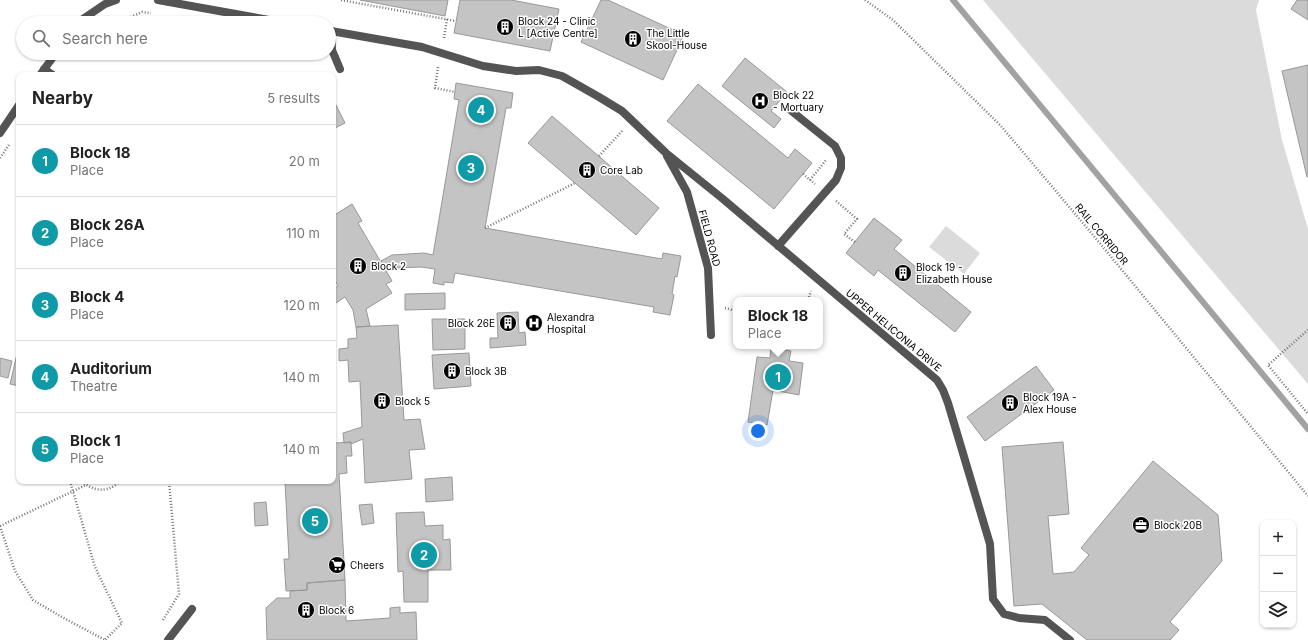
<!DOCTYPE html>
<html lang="en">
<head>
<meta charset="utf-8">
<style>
  :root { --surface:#fff; --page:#f6f6f6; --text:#222; --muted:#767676; --line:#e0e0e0; --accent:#ea580c }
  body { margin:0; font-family:Inter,sans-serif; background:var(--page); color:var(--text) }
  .controls { position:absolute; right:12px; bottom:12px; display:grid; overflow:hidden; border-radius:8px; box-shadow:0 1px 3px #0004 }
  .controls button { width:36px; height:36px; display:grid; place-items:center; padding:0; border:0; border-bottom:1px solid var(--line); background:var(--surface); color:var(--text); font:20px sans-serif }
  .you { position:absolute; left:758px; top:431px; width:14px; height:14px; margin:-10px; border:3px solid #fff; border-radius:50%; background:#1a73e8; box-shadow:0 0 0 6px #1a73e833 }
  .badge { display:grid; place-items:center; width:26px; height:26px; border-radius:50%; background:var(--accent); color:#fff; font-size:13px; font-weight:700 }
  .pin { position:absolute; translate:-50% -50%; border:2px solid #fff; box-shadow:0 1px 4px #0006 }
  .popup { position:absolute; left:733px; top:297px; width:90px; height:52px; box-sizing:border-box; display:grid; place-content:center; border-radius:8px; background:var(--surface); filter:drop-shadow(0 1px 3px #0005); font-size:13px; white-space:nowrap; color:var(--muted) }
  .popup b { font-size:15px; color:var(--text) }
  .popup::after { content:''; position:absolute; left:50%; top:100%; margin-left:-8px; border:8px solid transparent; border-top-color:var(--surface) }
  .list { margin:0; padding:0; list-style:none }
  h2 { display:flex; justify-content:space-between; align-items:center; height:52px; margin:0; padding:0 16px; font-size:17px }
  h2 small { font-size:13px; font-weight:400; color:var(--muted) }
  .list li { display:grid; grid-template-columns:26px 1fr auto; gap:12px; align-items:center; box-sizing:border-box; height:72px; padding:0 16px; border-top:1px solid var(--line) }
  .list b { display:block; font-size:15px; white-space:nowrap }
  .list p { margin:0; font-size:13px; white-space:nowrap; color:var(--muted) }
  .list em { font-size:13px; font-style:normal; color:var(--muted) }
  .icon { flex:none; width:22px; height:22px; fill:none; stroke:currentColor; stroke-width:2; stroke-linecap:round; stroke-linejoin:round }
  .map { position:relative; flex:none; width:1308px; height:640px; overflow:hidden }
  .search { position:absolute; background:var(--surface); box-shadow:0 1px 3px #0004; left:16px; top:16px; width:320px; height:44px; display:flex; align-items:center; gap:10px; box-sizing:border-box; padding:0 14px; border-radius:22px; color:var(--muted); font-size:15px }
  .panel { position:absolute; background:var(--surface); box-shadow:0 1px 3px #0004; left:16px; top:72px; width:320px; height:412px; border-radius:8px }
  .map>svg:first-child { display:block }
  .green { fill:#dbdbdb }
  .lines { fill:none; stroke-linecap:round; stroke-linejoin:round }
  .stream { stroke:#a2a2a2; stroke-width:6 }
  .building { fill:#c4c4c4; stroke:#989898 }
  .path { stroke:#767676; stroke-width:2.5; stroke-dasharray:1 2; stroke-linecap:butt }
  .service { stroke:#545454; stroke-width:8 }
  .labels { text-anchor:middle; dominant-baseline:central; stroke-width:3; stroke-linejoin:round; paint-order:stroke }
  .poi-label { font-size:10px; fill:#000; stroke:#fff; text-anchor:start }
  .street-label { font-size:10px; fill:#000; stroke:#fff }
</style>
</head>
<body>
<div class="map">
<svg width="1308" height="640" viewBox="0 0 1308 640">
  <rect width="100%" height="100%" fill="#fff"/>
  <path class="green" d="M983,0h276l-3,10 26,130 26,89v155z
    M946,226l34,27 -16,21 -35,-27z"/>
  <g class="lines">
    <path class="stream" d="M953,0l355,429"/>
  </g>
  <path class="building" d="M360,0h88l-3,16z
    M460,0h51l48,9 -9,42 -96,-18z
    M601,0h7l76,35 -21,45 -82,-38z
    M1297,0h11v20l-17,-11z
    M745,58l42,34 -16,19 10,8 -7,9 -52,-42z
    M1308,65v112h-1l-25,-106z
    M456,83l57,10 -2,15h-5l-21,120 177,31 1,-6 18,3 -4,21 -2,-1 -3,18 2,1 -4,20 -17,-3 1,-5 -199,-34 -2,10 -9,-1v3l-11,-2 2,-14 -14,-2 -27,1 -7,3 -6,-10 11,-6 32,-2 9,2 26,-155 -5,-1z
    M698,84l90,74 7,-9 17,14 -38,46 -107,-88z
    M333,99l12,24 -12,6z
    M552,116l107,92 -23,27 -108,-92z
    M352,204l10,17 -4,2 34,58 -6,3 6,9 -26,16 4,17 -14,1 -3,-17 -8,-13 -12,8v-16l5,-3 -5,-9v-61z
    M874,218l28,22 -8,9 77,63 -16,20 -77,-62 -4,6 -28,-23z
    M445,293v16l-40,1v-16z
    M518,312l1,21 6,-1 1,13 -36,3v-10h8l-1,-25z
    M432,319h33v30l-32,1z
    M398,325l6,95 16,-1 5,30 -16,1 3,29 -47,4 -2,-44 -12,5v-2l-7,1 -1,-10 19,-6 -2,-46 -11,1 -1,-22 -9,1v-12l9,-1v-9l9,-1 -1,-11z
    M771,348l20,3 -2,10 14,2 -4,32 -26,-5 -6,35 -19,-3 9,-65 13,1z
    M469,353l2,33 -37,3 -2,-34z
    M17,354h2v32l-9,-2z
    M0,358l12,3 -4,17 -8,-2z
    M1036,366l18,24 -69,51 -18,-24z
    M333,405l2,38 16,-1v2l1,12h-6l1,17 -8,1 6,106 -38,3v7l-21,1 -2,-32h5l-4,-77 -25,1v-2h73z
    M1063,442l6,72 -21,2 5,58 21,-2 15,-17 -8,-7 72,-87 65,54 4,46 -52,61 9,8 -9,10h-83l-45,-36 -28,2 -12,-159z
    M452,477l1,23 -27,2 -1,-23z
    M266,502l2,23 -13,1 -1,-23z
    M372,504l2,19 -12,2 -3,-20z
    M424,512l1,14 18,-1v15l7,-1 1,31h-23v32h-24l-1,-31 -5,1 -2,-59z
    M345,580l1,41 44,-3v-10l10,-1v6l16,-1 1,28h-150l-1,-32 11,-10h13v-7l17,-1v-7z"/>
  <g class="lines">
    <path class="path" d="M341,0l115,21
      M865,0l28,20 108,106 102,121 205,249
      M117,23l25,-11 9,1
      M162,23l2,-7
      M444,38l3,-19
      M72,59l5,-6
      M438,67l-3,21 20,4
      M599,156l24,-26
      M0,158l9,-13
      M803,174l12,10
      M810,180l16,-20
      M836,201l21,18 -13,15 11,8
      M485,228l90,-45
      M808,300l3,-9
      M725,308l11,3
      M1308,330l-40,35 40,49
      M70,481l25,86 27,56 -17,17
      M82,481c11,11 27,12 38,0
      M0,526l15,45 18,29 27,16 45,24
      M0,526l86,-41
      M163,620l16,-26 -10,-113"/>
    <path class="service" d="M158,0l128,23
      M77,23l28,-19 11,-4
      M329,31h2l1,19 8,19
      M331,31l91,16 61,19 33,5 23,-1 23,6 37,21 23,14 44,42 57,46 214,181 6,10 5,13 42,141 3,55 11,15 15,4 26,2 25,20
      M44,69l9,6
      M40,75l16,-22
      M0,133l19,-28
      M667,156l20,36 21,76 3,67
      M778,246l58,-66 5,-12v-10l-6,-12 -46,-37
      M168,640l24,-31"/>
  </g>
  <defs>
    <g id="building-disc" transform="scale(0.9)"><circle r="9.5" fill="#000" stroke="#fff"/><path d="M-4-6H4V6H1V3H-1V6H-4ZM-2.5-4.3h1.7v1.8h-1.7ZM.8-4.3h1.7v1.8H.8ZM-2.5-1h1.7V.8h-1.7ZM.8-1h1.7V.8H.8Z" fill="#fff"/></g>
    <g id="hospital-disc" transform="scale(0.9)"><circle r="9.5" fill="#000" stroke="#fff"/><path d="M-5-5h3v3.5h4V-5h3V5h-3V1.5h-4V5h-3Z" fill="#fff"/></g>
    <g id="office-disc" transform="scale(0.9)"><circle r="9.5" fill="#000" stroke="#fff"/><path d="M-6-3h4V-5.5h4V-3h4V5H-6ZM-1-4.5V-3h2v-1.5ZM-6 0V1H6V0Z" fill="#fff"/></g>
    <g id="supermarket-disc" transform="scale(0.9)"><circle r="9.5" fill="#000" stroke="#fff"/><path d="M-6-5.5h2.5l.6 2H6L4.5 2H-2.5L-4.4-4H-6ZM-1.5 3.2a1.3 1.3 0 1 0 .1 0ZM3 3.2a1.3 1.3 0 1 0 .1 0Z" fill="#fff"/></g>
  </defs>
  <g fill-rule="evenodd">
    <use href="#building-disc" x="505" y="27"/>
    <use href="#building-disc" x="633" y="39"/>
    <use href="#hospital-disc" x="760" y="101"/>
    <use href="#building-disc" x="587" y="170"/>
    <use href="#building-disc" x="358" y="266"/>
    <use href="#building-disc" x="903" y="273"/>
    <use href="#building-disc" x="508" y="323"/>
    <use href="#hospital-disc" x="534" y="323"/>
    <use href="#building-disc" x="452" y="371"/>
    <use href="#building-disc" x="382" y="401"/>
    <use href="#building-disc" x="1010" y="403"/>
    <use href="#office-disc" x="1141" y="525"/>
    <use href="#supermarket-disc" x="337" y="565"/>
    <use href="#building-disc" x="306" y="610"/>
  </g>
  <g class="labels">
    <g class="poi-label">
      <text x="518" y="21">Block 24 - Clinic<tspan x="518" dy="12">L [Active Centre]</tspan></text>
      <text x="646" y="33">The Little<tspan x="646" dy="12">Skool-House</tspan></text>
      <text x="773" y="95">Block 22<tspan x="773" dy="12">- Mortuary</tspan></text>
      <text x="600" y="170">Core Lab</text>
      <text x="371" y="266">Block 2</text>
      <text x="916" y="267">Block 19 -<tspan x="916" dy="12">Elizabeth House</tspan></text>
      <text x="547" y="317">Alexandra<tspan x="547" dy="12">Hospital</tspan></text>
      <text x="495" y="323" text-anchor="end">Block 26E</text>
      <text x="465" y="371">Block 3B</text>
      <text x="1023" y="397">Block 19A -<tspan x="1023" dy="12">Alex House</tspan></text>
      <text x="395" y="401">Block 5</text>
      <text x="1154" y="525">Block 20B</text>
      <text x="350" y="565">Cheers</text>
      <text x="319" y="610">Block 6</text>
    </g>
    <g class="street-label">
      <text transform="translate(1102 234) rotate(50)">RAIL CORRIDOR</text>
      <text transform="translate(710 238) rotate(75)">FIELD ROAD</text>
      <text transform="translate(894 330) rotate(40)">UPPER HELICONIA DRIVE</text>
    </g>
  </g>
</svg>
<div class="controls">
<button>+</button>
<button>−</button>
<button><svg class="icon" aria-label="layers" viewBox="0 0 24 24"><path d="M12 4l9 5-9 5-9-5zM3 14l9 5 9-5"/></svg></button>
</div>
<div class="you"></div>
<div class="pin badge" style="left:778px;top:377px;background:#0f9aa8">1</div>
<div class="popup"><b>Block 18</b>Place</div>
<div class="pin badge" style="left:424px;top:555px;background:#0f9aa8">2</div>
<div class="pin badge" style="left:471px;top:168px;background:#0f9aa8">3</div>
<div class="pin badge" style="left:481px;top:110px;background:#0f9aa8">4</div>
<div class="pin badge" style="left:315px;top:521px;background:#0f9aa8">5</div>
<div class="search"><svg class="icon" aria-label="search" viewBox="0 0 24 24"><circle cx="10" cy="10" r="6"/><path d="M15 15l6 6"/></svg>Search here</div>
<section class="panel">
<h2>Nearby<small>5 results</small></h2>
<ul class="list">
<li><span class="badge" style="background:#0f9aa8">1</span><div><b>Block 18</b><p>Place</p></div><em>20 m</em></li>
<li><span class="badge" style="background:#0f9aa8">2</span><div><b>Block 26A</b><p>Place</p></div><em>110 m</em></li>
<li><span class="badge" style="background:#0f9aa8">3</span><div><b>Block 4</b><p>Place</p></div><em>120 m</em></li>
<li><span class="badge" style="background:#0f9aa8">4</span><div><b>Auditorium</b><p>Theatre</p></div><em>140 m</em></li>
<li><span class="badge" style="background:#0f9aa8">5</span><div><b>Block 1</b><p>Place</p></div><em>140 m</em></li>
</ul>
</section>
</div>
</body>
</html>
